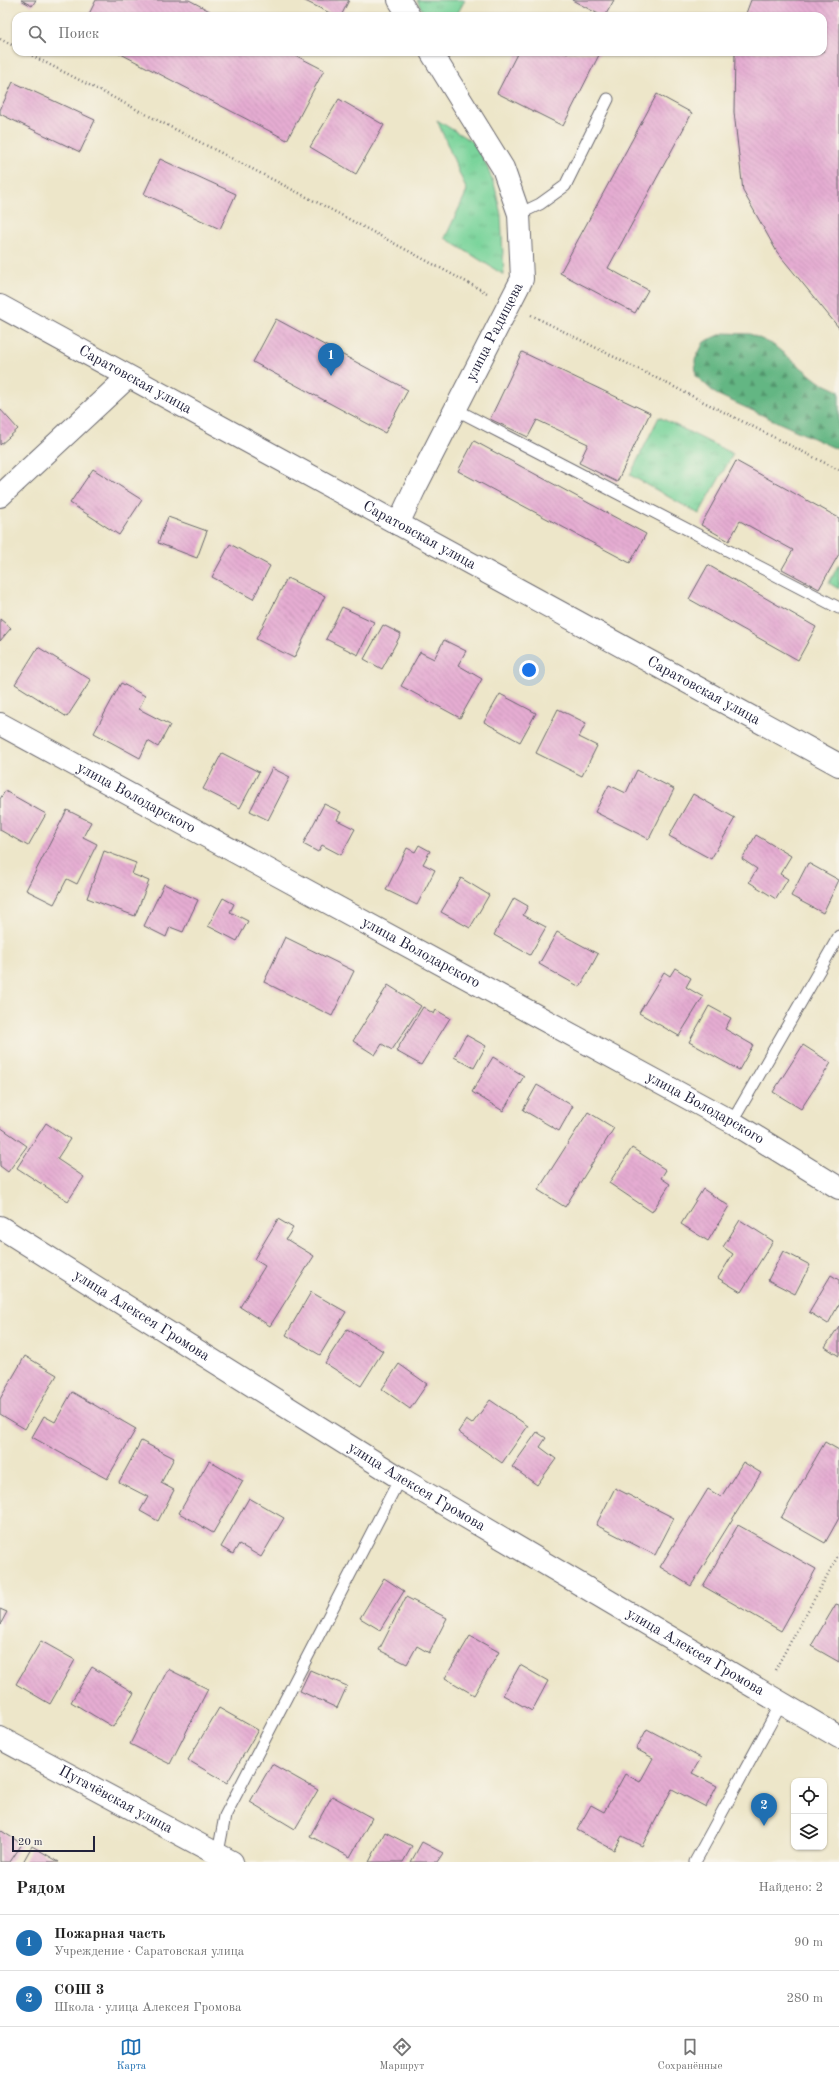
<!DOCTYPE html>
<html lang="ru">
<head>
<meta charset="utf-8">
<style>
  :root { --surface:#fff; --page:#f6f6f6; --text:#222; --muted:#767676; --line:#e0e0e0; --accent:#1f6fb2 }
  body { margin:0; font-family:"Old Standard TT",serif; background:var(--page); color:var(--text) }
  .controls { position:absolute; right:12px; bottom:12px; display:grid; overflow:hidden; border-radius:8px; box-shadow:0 1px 3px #0004 }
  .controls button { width:36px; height:36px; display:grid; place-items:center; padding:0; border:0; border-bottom:1px solid var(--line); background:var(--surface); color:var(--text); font:20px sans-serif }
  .scale { position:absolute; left:12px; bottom:10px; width:83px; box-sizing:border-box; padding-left:4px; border:2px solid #22223b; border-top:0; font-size:11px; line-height:14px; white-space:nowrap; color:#22223b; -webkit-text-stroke:3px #f7f3e8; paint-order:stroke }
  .you { position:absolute; left:529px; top:670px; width:14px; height:14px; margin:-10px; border:3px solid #fff; border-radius:50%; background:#1a73e8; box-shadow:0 0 0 6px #1a73e833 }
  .badge { display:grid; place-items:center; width:26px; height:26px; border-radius:50%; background:var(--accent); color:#fff; font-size:13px; font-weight:700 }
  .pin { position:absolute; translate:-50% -33px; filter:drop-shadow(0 1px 2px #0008) }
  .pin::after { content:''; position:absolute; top:21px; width:14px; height:12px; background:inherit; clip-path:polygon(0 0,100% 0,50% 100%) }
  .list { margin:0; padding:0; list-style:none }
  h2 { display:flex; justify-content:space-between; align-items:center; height:52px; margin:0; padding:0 16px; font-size:17px }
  h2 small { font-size:13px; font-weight:400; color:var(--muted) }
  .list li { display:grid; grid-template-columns:26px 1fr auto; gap:12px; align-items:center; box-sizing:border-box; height:56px; padding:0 16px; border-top:1px solid var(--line) }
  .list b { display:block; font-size:15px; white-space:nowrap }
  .list p { margin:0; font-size:13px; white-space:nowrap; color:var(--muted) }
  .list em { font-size:13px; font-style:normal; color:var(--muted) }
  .icon { flex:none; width:22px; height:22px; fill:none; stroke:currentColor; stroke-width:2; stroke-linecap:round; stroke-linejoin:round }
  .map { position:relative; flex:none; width:839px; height:1862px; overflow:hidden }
  .search { position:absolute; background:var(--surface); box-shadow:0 1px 3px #0004; left:12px; right:12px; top:12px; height:44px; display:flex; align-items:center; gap:10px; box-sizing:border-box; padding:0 14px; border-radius:12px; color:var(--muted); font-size:15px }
  .sheet { height:164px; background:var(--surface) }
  nav { display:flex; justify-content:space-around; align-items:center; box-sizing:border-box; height:56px; border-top:1px solid var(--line); background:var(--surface); font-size:11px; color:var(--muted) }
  nav a { display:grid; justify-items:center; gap:2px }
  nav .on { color:var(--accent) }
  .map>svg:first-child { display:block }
  .grass { fill:url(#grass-tufts); stroke:#4e7b6b }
  .forest { fill:url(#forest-firs); stroke:#426c5f }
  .building { fill:url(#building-back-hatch) }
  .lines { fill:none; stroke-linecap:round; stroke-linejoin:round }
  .service-casing { stroke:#69676d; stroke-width:13 }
  .minor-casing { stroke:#69676d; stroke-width:24 }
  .tertiary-casing { stroke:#69676d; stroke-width:24 }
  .path { stroke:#69676d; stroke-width:2.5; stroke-dasharray:1 3; stroke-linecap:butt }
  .service { stroke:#fff; stroke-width:11 }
  .minor { stroke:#fff; stroke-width:22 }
  .tertiary { stroke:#fff; stroke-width:22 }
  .labels { text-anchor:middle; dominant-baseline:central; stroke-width:4; stroke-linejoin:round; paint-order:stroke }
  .street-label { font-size:15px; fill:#22223b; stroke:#f7f3e8 }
</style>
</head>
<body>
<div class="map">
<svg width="839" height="1862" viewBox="0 0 839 1862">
  <defs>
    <pattern id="grass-tufts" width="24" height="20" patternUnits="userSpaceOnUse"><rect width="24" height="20" fill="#7ad49b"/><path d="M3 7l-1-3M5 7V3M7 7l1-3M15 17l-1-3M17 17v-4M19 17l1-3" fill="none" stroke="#69b686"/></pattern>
    <pattern id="forest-firs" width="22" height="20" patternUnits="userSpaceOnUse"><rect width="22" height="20" fill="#63b683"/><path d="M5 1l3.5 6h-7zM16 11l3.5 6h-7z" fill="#51946c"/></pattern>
    <pattern id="building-back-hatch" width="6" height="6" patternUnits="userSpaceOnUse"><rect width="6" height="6" fill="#e5acd2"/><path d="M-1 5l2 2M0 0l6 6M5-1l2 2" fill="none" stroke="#c494b5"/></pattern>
  </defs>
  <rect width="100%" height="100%" fill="#f7f3e8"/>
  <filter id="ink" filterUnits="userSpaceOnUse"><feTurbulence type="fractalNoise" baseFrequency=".025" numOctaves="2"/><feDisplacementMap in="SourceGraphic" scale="8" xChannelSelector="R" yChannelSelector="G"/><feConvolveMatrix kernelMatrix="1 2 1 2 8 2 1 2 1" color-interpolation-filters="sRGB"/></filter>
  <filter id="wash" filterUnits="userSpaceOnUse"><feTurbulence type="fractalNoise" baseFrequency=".012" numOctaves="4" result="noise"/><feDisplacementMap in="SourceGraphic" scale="16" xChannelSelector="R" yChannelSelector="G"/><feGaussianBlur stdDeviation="0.9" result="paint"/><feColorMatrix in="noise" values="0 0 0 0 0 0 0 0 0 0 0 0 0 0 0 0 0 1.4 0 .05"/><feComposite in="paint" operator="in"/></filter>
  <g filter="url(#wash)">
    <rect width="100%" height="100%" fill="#ede6c9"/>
    <path class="grass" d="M417,0h48l-9,16h-31z
      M437,120l37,23 12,21 9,23 6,28 3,60 -59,-37 22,-47z
      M659,417l74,37 -34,60 -69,-39z
      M839,564v25l-10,-6z"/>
    <path class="forest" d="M724,333l26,1 22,10 46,37 21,10v59l-123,-56 -20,-18 -1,-16 9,-18z"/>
    <g id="blocks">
      <path class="building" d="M21,0h15l-4,6z
        M96,0h93l30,16h-131z
        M303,0h46l-8,16h-5z
        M572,0h42l-9,16h-3z
        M751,0h88v328l-62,-76 -34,-61 -9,-79 1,-60h88v-36h-78z
        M117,52h172l35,18 -37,70z
        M518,52l82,1 -37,73 -66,-33z
        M13,82l82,38 -15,32 -80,-38v-4z
        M657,94l35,19 -84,155 40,22 -13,23 -75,-40z
        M339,99l45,26 -28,49 -46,-27z
        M160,159l76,35 -16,35 -76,-35z
        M276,319l132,71 -23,43 -132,-71z
        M522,352l128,61 -33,69 -38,-19 9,-19 -51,-24 -9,17 -38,-18z
        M0,409l18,20 -18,16z
        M474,441l172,93 -16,29 -172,-92z
        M736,461l103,57v36l-20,35 -37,-20 11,-19 -53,-29 -11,20 -28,-16z
        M93,469l49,31 -23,35 -49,-32z
        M168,517l39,14 -10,27 -39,-15z
        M230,544l40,22 -17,33 -41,-22z
        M708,565l108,62 -18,33 -109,-61z
        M287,578l38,18 -31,62 -38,-19z
        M342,607l32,15 -16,33 -32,-16z
        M0,619l11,9 -11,13z
        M383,625l18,9 -19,35 -18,-10z
        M444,640l22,11 -8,14 24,14 -22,39 -59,-32 19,-34 14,7z
        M38,647l53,33 -24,37 -52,-33z
        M121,683l24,13 -6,13 31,16 -12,22 -10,-6 -8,17 -46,-25z
        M500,694l36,19 -16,29 -36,-20z
        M558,709l28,14 -7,14 18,9 -15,30 -46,-23z
        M222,753l37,19 -19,36 -37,-19z
        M272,768l18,9 -22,43 -18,-9z
        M637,770l37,19 -25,50 -54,-27 14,-27 17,8z
        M5,791l41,23 -18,32 -28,-16v-31z
        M693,794l42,24 -24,41 -42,-23z
        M324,804l17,8 -4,8 18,9 -14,26 -19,-10 -4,7 -15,-8z
        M67,810l24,12 -8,15 14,7 -20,40 -10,-5 -13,25 -28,-14z
        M756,835l35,21 -11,18 8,5 -12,20 -27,-17 8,-13 -15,-10z
        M419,845l11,6 -7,13 12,6 -18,35 -31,-15 21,-42 8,4z
        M104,851l32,12 -4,11 17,7 -14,35 -48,-18z
        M808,863l31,17 -16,33 -32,-17z
        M461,878l28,17 -19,33 -29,-16z
        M164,884l34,16 -15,32 -13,-5 -4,10 -22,-11z
        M223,898l11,6 -4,8 18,9 -11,20 -29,-15z
        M514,898l14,8 -5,9 23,12 -16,28 -36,-20z
        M557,932l41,22 -18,33 -41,-23z
        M285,937l69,34 -22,45 -68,-34z
        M675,968l16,10 -5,9 17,10 -24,39 -40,-23 25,-41 6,4z
        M388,985l33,21 -29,44 -10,-6 -7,11 -22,-14z
        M709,1006l22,12 -6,11 28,16 -14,25 -50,-28z
        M423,1007l11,7 2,-4 14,8 -29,47 -25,-14z
        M466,1035l20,11 -12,22 -20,-11z
        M803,1045l28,18 -30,46 -28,-17z
        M493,1057l31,19 -21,35 -31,-19z
        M537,1085l36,21 -14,25 -36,-21z
        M588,1112l26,16 -49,79 -27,-17z
        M46,1123l24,16 -13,20 27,18 -16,24 -51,-33z
        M0,1127l27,19 -19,26 -8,-6z
        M632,1148l34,22 -5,8 9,6 -18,28 -43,-29z
        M703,1189l26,17 -21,35 -27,-17z
        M278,1219l15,9 -7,11 28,17 -44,70 -30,-19 25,-41 -11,-7z
        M740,1220l33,21 -32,51 -23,-14 15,-24 -10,-7z
        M783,1251l27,14 -15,29 -27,-14z
        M831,1275l8,5v24l-11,20 -19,-12z
        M311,1292l35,20 -26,43 -34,-20z
        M839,1326v30l-14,-9z
        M347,1329l36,22 -22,35 -36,-23z
        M25,1356l32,19 -32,54 -25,-15v-15z
        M399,1364l28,20 -17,25 -28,-20z
        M72,1392l64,37 -29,50 -75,-42 12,-21 11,6z
        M490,1400l38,26 -26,37 -44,-31 8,-12 6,4z
        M537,1432l9,6 -6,9 16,12 -19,26 -25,-18z
        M141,1441l33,17 -13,25 13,7 -16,31 -18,-10 8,-14 -29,-15z
        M825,1442l14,8v68l-14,25 -44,-25z
        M209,1461l34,20 -30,52 -34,-20z
        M743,1462l18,11 -70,113 -31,-19 48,-78 13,8z
        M615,1488l59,30 -19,37 -59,-30z
        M249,1498l35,20 -23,39 -22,-13 -6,10 -12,-7z
        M738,1525l78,44 -35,62 -78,-45z
        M384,1578l20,13 -24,39 -20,-12z
        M406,1597l41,21 -18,35 -12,-7 -10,18 -28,-14z
        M836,1604l3,1v57l-28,-16z
        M0,1609l7,3 -7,13z
        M470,1636l29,16 -25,43 -29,-17z
        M41,1641l34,19 -25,44 -34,-20z
        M520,1665l28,16 -16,30 -29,-16z
        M92,1667l42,26 -21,34 -42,-25z
        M168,1669l40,20 -38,75 -40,-20z
        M310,1670l37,16 -10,22 -37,-17z
        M219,1708l39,22 -31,53 -39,-23z
        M647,1729l54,29 -9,15 25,13 -11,21 -34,-18 -30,57 -20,-10 -8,14 -37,-20 14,-25 13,7 21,-38 15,8 13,-24 -17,-9z
        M272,1764l46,26 -23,39 -45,-27z
        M332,1796l40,22 -22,39 -40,-21z
        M0,1830l22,14 -12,18h-10z
        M385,1832l27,14 -9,16h-34z
        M422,1842l21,11 -6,9h-26z
        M32,1846l27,16h-36z"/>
    </g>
  </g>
  <g filter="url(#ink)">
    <use href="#blocks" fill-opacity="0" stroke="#69676d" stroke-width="1"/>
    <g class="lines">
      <g class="service-casing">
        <path id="service" d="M519,214l21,-10 25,-18 43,-87
          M455,409l384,199
          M732,1122l107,-186
          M217,1858l8,-42 175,-338
          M695,1862l87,-160"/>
      </g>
      <g class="minor-casing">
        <g id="minor">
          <path d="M399,0l10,16"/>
          <path d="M0,496l128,-119"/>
          <path id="s1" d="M398,524l16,-34 108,-211 -3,-65 -16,-46 -72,-116"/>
          <path id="s2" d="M0,724l732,398 107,66"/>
          <path id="s3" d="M0,1738l232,124"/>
        </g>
      </g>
      <g class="tertiary-casing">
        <g id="tertiary">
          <path id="s4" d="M0,306l839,459"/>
          <path id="s5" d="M0,1227l400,251 439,259"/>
        </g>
      </g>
      <path class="path" d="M0,39l16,8
        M25,52l303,156 159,85
        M531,315l308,155
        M775,1670l64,-116"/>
      <use href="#service" class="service"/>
      <use href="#minor" class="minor"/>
      <use href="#tertiary" class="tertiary"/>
    </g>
  </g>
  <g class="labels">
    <g class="street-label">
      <text stroke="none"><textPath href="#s1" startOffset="215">улица Радищева</textPath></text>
      <text stroke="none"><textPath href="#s4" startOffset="154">Саратовская улица</textPath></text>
      <text stroke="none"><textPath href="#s4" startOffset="478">Саратовская улица</textPath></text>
      <text stroke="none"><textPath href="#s4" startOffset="802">Саратовская улица</textPath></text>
      <text stroke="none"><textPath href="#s2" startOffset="155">улица Володарского</textPath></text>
      <text stroke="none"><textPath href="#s2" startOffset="479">улица Володарского</textPath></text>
      <text stroke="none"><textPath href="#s2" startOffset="803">улица Володарского</textPath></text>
      <text stroke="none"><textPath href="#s5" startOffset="167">улица Алексея Громова</textPath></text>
      <text stroke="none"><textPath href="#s5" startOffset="491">улица Алексея Громова</textPath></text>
      <text stroke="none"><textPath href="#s5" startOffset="815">улица Алексея Громова</textPath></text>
      <text stroke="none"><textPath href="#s3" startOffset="131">Пугачёвская улица</textPath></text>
    </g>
  </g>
</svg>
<div class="controls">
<button><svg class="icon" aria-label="locate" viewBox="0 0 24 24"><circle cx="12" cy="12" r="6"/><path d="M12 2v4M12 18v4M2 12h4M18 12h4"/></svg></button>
<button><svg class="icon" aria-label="layers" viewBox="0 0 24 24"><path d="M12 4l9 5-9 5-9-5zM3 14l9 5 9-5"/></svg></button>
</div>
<div class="scale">20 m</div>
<div class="you"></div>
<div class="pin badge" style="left:331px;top:376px">1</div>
<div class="pin badge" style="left:764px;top:1826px">2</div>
<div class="search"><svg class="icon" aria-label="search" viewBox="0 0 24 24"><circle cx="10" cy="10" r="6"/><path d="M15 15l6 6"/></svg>Поиск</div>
</div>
<section class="sheet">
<h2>Рядом<small>Найдено: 2</small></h2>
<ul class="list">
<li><span class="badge">1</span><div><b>Пожарная часть</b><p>Учреждение · Саратовская улица</p></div><em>90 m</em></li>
<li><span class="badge">2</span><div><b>СОШ 3</b><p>Школа · улица Алексея Громова</p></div><em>280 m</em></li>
</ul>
</section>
<nav>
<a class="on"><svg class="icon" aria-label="map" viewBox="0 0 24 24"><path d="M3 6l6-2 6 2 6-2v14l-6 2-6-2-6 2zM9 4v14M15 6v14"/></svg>Карта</a>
<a><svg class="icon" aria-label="directions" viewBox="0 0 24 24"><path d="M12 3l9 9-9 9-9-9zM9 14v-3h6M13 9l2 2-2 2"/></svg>Маршрут</a>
<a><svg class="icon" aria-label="saved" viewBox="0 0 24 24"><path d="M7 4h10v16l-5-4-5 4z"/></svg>Сохранённые</a>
</nav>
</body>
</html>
